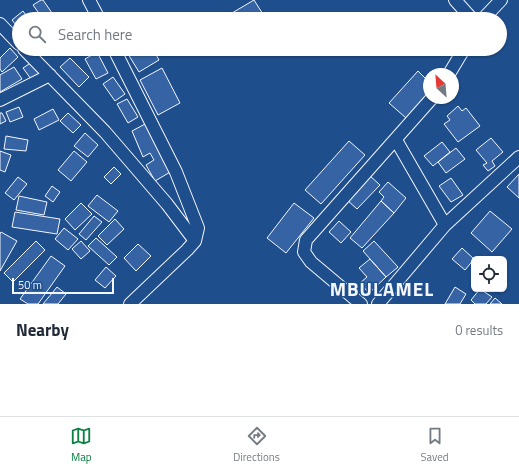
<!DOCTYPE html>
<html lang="en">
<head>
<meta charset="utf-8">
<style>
  :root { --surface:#fff; --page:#f2f2f3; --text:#1f2937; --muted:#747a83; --line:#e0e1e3; --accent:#0b8043 }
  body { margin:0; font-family:"Titillium Web",sans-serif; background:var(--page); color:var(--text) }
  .controls { position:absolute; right:12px; bottom:12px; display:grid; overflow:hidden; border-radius:6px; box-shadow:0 1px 3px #0004 }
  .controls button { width:36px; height:36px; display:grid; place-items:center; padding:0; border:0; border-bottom:1px solid var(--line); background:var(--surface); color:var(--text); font:20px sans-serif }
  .compass { position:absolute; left:423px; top:68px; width:36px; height:36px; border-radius:50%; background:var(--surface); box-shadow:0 1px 3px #0004; rotate:334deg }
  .scale { position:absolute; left:12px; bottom:10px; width:102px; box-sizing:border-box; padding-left:4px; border:2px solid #f2f6ff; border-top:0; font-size:11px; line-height:14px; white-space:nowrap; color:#f2f6ff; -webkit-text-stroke:3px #1f4e8c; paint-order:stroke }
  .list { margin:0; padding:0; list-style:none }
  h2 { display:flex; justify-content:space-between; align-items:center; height:52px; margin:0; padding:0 16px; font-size:17px }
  h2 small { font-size:13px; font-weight:400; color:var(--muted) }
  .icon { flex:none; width:22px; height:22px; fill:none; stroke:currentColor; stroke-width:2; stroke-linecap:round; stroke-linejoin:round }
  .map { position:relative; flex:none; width:519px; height:304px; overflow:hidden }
  .search { position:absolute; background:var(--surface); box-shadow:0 1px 3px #0004; left:12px; right:12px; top:12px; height:44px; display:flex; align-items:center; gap:10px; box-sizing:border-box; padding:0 14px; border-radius:22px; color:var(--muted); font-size:15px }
  .sheet { height:112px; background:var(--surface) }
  nav { display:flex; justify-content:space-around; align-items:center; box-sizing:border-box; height:56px; border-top:1px solid var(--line); background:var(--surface); font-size:11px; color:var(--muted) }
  nav a { display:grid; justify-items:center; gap:2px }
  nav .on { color:var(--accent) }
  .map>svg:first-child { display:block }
  .building { fill:#3563a3; stroke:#f2f6ff }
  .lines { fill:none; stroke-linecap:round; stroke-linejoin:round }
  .minor-casing { stroke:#f2f6ff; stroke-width:14 }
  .minor { stroke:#1f4e8c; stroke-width:12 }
  .labels { text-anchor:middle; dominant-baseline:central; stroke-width:3; stroke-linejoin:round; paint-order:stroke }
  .district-label { font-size:19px; font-weight:bold; letter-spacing:1px; fill:#f2f6ff; stroke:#1f4e8c }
</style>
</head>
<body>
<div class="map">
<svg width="519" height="304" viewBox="0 0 519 304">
  <rect width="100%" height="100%" fill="#1f4e8c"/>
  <path class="building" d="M41,0h2l9,13 -9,6 -10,-14z
    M254,0l12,19h-31l-3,-6z
    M23,11l5,7 4,-3 3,4h-16v10l-7,-9z
    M10,48l8,9 -16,15 -2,-3v-11z
    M49,49h14l-6,7z
    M81,49h14l-11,6z
    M125,49h28l6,11 -20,12z
    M97,52l11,21 -12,6 -11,-20z
    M70,58l19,19 -10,10 -19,-20z
    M32,62l7,12 -8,5 -8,-11z
    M14,67l8,12 -22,13v-17z
    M162,68l18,35 -22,12 -18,-35z
    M418,71l11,11v10l-23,26 -17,-15z
    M113,77l12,17 -10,7 -12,-17z
    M127,99l11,18 -10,6 -11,-19z
    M458,106l4,5 4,-3 14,18 -22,16 -14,-18 6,-4 -3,-4z
    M19,107l4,10 -13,5 -4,-10z
    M53,109l6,11 -20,10 -5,-11z
    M0,113h2l4,8 -6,3z
    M68,113l13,12 -8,8 -13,-12z
    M145,124l27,47 -17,10 -9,-16 8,-5 -4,-7 -7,4 -11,-26z
    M85,133l13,12 -10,12 -14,-11z
    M6,136l22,4 -2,11 -22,-2z
    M491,138l12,14 -11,9 3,5 -7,5 -5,-6 4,-2 -11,-13z
    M349,141l16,14 -44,49 -16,-14z
    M442,142l8,10 -17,14 -9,-10z
    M456,148l9,11 -19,14 -8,-11z
    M0,151l11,4 -6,17 -5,-2z
    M74,151l13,11 -16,19 -13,-11z
    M114,167l7,7 -10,10 -7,-7z
    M519,174v24l-12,-11z
    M369,175l11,10 -23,24 -10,-9z
    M18,177l9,7 -13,16 -9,-7z
    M451,178l12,17 -12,7 -12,-16z
    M388,182l18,16 -12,15 -13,-12 3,-4 -5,-5z
    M52,186l8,6 -7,10 -8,-6z
    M97,195l21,16 -9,11 -21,-16z
    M19,196l28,6 -3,13 -28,-5z
    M381,201l13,12 -32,35 -12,-10z
    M81,203l11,11 -17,16 -10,-11z
    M294,203l20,15 -28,35 -19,-15z
    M490,211l22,18 -20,23 -21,-19z
    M15,212l45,7 -3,15 -45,-7z
    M94,216l8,6 -16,18 -7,-6z
    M115,219l9,10 -17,16 -9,-9z
    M339,221l12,11 -10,11 -12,-11z
    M64,228l14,11 -10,11 -13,-11z
    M1,232l16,9 -17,30v-37z
    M96,238l21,19 -8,8 -21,-19z
    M36,241l9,9 -32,32 -9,-9z
    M81,241l9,10 -9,8 -9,-10z
    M374,241l24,26 -12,10 -23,-26z
    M138,244l13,12 -15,15 -12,-13z
    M462,248l12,11 -9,11 -13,-11z
    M51,256l14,10 -27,38h-10l-8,-5z
    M370,259l16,18 -17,16 -9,-10 7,-6 -8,-9z
    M106,267l10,9 -11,12 -10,-8z
    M57,287l9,7 -8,10h-15z
    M455,287l11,7 -6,10h-15z
    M480,289l12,8 -6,7h-11l-4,-4z
    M495,298l7,6h-12z"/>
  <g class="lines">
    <g class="minor-casing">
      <path id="minor" d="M89,0l10,19
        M455,0l17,19
        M483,19l18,-19
        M0,24l19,20
        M24,49l81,83 62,72 28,37
        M114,49l62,123 22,56 -3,13 -8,9 -57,54
        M449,74l15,-25
        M0,100l50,-25
        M396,140l49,85
        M361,304l-50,-42 -7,-10 2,-12 126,-142
        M378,304l67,-79 74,-68"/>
    </g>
    <use href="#minor" class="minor"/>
  </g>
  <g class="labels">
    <g class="district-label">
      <text x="382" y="288">MBULAMEL</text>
    </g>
  </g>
</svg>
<div class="controls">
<button><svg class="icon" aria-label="locate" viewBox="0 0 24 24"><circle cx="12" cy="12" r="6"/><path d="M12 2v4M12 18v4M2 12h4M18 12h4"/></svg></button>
</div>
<svg class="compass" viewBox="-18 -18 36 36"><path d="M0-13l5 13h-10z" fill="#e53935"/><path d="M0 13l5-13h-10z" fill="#747a83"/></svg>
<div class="scale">50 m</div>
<div class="search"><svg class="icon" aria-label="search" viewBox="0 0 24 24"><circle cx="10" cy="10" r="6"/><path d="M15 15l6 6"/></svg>Search here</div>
</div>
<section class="sheet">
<h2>Nearby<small>0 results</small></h2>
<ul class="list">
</ul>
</section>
<nav>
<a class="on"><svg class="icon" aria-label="map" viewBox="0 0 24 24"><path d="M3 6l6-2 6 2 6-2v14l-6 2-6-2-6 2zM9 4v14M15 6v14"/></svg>Map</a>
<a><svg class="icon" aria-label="directions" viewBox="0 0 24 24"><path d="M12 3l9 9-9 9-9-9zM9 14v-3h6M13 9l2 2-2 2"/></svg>Directions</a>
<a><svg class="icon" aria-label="saved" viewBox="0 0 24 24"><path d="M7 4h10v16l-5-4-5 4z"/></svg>Saved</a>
</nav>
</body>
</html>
